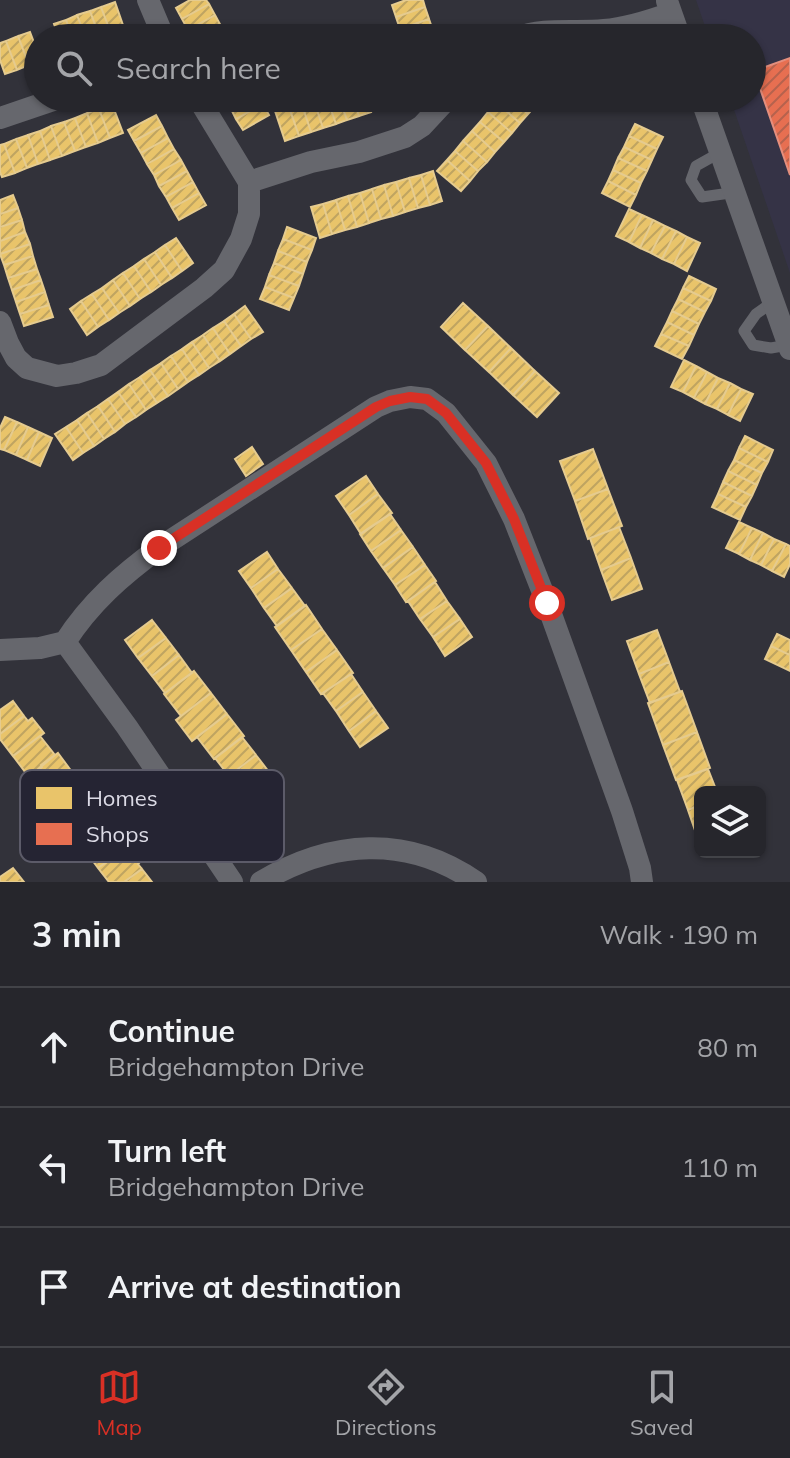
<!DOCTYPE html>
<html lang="en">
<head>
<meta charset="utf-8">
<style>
  :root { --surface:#26262c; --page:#323238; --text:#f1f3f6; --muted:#a4a5a9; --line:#424348; --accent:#d93025 }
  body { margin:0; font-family:Mulish,sans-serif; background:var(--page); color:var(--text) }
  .controls { position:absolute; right:24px; bottom:24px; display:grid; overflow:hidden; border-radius:12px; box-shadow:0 2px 6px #0004 }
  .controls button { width:72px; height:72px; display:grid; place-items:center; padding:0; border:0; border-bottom:2px solid var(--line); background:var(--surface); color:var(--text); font:40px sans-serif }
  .stop { position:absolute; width:24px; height:24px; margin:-18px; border:6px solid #d93025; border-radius:50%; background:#fff }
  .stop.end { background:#d93025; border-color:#fff; box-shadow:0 2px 8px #0008 }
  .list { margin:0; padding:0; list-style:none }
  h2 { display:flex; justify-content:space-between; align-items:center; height:104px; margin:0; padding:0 32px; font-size:34px }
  h2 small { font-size:26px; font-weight:400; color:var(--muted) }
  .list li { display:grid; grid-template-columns:52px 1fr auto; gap:24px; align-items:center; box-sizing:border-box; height:120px; padding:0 32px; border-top:2px solid var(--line) }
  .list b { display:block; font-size:30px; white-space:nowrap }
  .list p { margin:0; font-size:26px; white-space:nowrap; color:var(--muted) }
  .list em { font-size:26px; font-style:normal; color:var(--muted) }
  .icon { flex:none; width:44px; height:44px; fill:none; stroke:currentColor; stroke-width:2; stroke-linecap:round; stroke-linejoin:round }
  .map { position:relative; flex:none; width:790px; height:882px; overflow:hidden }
  .search { position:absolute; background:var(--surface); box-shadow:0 2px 6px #0004; left:24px; right:24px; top:24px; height:88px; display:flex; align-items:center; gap:20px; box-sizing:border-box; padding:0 28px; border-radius:44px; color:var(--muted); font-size:30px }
  .sheet { height:464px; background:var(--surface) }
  nav { display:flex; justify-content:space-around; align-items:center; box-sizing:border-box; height:112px; border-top:2px solid var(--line); background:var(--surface); font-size:22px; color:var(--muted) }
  nav a { display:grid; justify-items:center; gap:4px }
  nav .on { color:var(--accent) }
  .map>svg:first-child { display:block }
  .built { fill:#353346 }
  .homes { fill:url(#homes-hatch); stroke:#e5cb8f; stroke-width:2 }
  .shops { fill:url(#shops-hatch); stroke:#e48f7e; stroke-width:2 }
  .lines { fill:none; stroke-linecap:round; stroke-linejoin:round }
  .lane { stroke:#66676d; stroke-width:11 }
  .street { stroke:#66676d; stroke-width:22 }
  .route { stroke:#d93025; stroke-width:10 }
  .key { fill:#252433; stroke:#5c5b69; stroke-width:2 }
  .key-label { font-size:22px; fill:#dcdbe6 }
</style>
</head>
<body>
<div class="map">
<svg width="790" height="882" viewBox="0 0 790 882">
  <defs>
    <pattern id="homes-hatch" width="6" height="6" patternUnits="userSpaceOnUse" patternTransform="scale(2)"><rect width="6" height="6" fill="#e9c46a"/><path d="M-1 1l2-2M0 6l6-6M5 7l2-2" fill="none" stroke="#bfa461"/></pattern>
    <pattern id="shops-hatch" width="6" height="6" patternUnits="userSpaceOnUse" patternTransform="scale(2)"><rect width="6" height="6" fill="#e76f51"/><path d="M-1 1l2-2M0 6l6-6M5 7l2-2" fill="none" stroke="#b6624d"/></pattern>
  </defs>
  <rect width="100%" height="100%" fill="#32323a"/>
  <path class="built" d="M696,0h94v273l-60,-175h22v-60h-43z"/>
  <path class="homes" d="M190,0h16l3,4 -27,15 -6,-11z
    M406,0h17l2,7 -29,10 -4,-12z
    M115,2l10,29 -13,5 -11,-29z
    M209,4l6,11 -27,15 -6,-11z
    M101,7l11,29 -7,2h-5l-10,-27z
    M425,7l4,12 -29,10 -4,-12z
    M90,11l10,27h-14l-9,-23z
    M77,15l9,23h-13l-7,-18z
    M215,15l6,11 -22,12h-7l-4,-8z
    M429,19l4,12 -20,7h-10l-3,-9z
    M66,20l7,18h-14l-5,-14z
    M221,26l6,11 -28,1z
    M30,32l8,21v9l-9,3 -11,-29z
    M18,36l11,29 -12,5 -11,-29z
    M6,41l11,29 -12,4 -5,-14v-17z
    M247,98h13l3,6 -27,15 -6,-12z
    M313,98h14l9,26 -13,4z
    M313,98l10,30 -12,4 -10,-30z
    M327,98h12l8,22 -11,4z
    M339,98h14l6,18 -12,4z
    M353,98h13l5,14 -12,4z
    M501,98h9l18,16 -8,9 -23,-20z
    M510,98h20l7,6 -9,10z
    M301,102l10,30 -12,4 -10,-29z
    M497,103l23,20 -8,10 -24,-21z
    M112,104l11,29 -13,5 -11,-29z
    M263,104l6,11 -26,15 -7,-11z
    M289,107l10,29 -14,5 -10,-30z
    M99,109l11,29 -12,5 -11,-30z
    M488,112l24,21 -8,9 -24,-20z
    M87,113l11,30 -12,4 -11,-29z
    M156,115l6,11 -28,15 -6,-11z
    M75,118l11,29 -11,4 -11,-29z
    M64,122l11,29 -13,5 -11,-30z
    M480,122l24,20 -9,10 -23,-21z
    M635,124l28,13 -6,12 -28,-13z
    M51,126l11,30 -12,4 -10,-29z
    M162,126l6,12 -27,15 -7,-12z
    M40,131l10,29 -12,4 -10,-29z
    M472,131l23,21 -8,10 -24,-21z
    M28,135l10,29 -11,4 -11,-29z
    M629,136l28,13 -5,11 -28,-13z
    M168,138l6,11 -27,15 -6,-11z
    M16,139l11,29 -12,5 -11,-29z
    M463,141l24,21 -9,9 -23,-20z
    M4,144l11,29 -13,4 -2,-5v-27z
    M624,147l28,13 -5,11 -29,-13z
    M174,149l7,11 -27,15 -7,-11z
    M455,151l23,20 -8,10 -23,-21z
    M618,158l29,13 -6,12 -28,-13z
    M181,160l6,11 -28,15 -5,-11z
    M447,160l23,21 -9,10 -24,-20z
    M613,170l28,13 -5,12 -28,-14z
    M187,171l6,11 -27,15 -7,-11z
    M433,171l9,30 -12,4 -9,-30z
    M421,175l9,30 -12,3 -9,-30z
    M409,178l9,30 -13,4 -9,-30z
    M608,181l28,14 -6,12 -28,-14z
    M193,182l6,11 -27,15 -6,-11z
    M396,182l9,30 -12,4 -9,-31z
    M384,185l9,31 -12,3 -9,-30z
    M372,189l9,30 -12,4 -9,-30z
    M199,193l7,12 -27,15 -7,-12z
    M360,193l9,30 -12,4 -9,-31z
    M13,195l5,13 -18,6v-14z
    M348,196l9,31 -12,3 -9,-30z
    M336,200l9,30 -13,4 -9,-30z
    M323,204l9,30 -12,4 -9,-31z
    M18,208l4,12 -22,7v-13z
    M629,209l13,6 -13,27 -13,-6z
    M642,215l11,5 -13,28 -11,-6z
    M22,220l3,12 -25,9v-14z
    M653,220l12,6 -14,27 -11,-5z
    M665,226l11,5 -14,28 -11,-6z
    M287,227l29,11 -4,12 -29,-11z
    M676,231l11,6 -13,27 -12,-5z
    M25,232l5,12 -30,10v-13z
    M687,237l13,6 -13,28 -13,-7z
    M176,238l17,25 -11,8 -17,-26z
    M283,239l29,11 -5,12 -29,-11z
    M30,244l3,12 -29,9 -4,-11z
    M165,245l17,26 -10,7 -17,-26z
    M278,251l29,11 -4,12 -29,-11z
    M155,252l17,26 -11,7 -17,-26z
    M33,256l4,13 -29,9 -4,-13z
    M144,259l17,26 -10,7 -17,-26z
    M274,263l29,11 -4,12 -30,-11z
    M134,266l17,26 -11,7 -17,-26z
    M37,269l4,11 -29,10 -4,-12z
    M123,273l17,26 -10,7 -17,-26z
    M269,275l30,11 -5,12 -29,-11z
    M689,276l27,13 -5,12 -28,-13z
    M41,280l4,12 -29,10 -4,-12z
    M113,280l17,26 -11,7 -17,-25z
    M265,287l29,11 -5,12 -29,-11z
    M102,288l17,25 -10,7 -17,-26z
    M683,288l28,13 -6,11 -27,-13z
    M45,292l4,13 -29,9 -4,-12z
    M92,294l17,26 -11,7 -17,-26z
    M678,299l27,13 -6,12 -27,-13z
    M81,301l17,26 -11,8 -17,-26z
    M463,303l25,23 -23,24 -24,-23z
    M49,305l4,12 -29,9 -4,-12z
    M245,306l18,26 -12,7 -17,-25z
    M672,311l27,13 -5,11 -27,-13z
    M234,314l17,25 -10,7 -17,-25z
    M224,321l17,25 -11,8 -17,-26z
    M667,322l27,13 -5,11 -28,-12z
    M488,326l23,22 -22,24 -24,-22z
    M213,328l17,26 -10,7 -17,-26z
    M661,334l28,12 -7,13 -27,-13z
    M203,335l17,26 -11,7 -17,-26z
    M192,342l17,26 -10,7 -17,-26z
    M511,348l24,23 -22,24 -24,-23z
    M182,349l17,26 -11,7 -17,-26z
    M171,356l17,26 -10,7 -17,-26z
    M684,360l12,6 -13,26 -12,-5z
    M161,363l17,26 -10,7 -18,-26z
    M696,366l11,6 -13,26 -11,-6z
    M150,370l18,26 -11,7 -17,-26z
    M535,371l24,22 -22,24 -24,-22z
    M707,372l11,6 -13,26 -11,-6z
    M140,377l17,26 -11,7 -17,-26z
    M718,378l12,5 -13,26 -12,-5z
    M730,383l11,6 -13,26 -11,-6z
    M129,384l17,26 -10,7 -18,-25z
    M741,389l12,5 -13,27 -12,-6z
    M118,392l18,25 -11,7 -17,-25z
    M108,399l17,25 -10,8 -17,-26z
    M98,406l17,26 -11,7 -17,-26z
    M87,413l17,26 -10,7 -17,-26z
    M5,417l12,5 -13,28 -4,-1v-21z
    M77,420l17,26 -11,7 -17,-26z
    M17,422l11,5 -12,28 -12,-5z
    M28,427l11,5 -12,28 -11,-5z
    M66,427l17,26 -10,7 -18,-26z
    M39,432l13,6 -12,28 -13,-6z
    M745,436l28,14 -5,12 -29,-14z
    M252,447l11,17 -17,12 -11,-17z
    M739,448l29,14 -6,11 -28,-13z
    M593,449l15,40 -33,12 -15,-40z
    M734,460l28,13 -5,12 -29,-14z
    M728,471l29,14 -5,11 -29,-14z
    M366,476l12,18 -29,21 -13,-19z
    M723,482l29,14 -6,11 -28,-13z
    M608,489l14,37 -34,13 -13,-38z
    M378,494l14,19 -31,21 -12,-19z
    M718,494l28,13 -6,13 -28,-13z
    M390,514l11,16 -30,21 -11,-17z
    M739,522l13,6 -13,26 -13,-6z
    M619,527l12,31 -30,12 -11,-32z
    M752,528l11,5 -13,27 -11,-6z
    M401,530l12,17 -30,21 -12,-17z
    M763,533l11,6 -13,26 -11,-5z
    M774,539l12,5 -14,27 -11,-6z
    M786,544l4,2v18l-6,13 -12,-6z
    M413,547l12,18 -30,20 -12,-17z
    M267,552l11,17 -27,19 -12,-17z
    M631,558l11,31 -30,11 -11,-30z
    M425,565l11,16 -30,21 -11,-17z
    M278,569l14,19 -28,20 -13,-20z
    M435,582l12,19 -27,18 -12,-18z
    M292,588l13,18 -28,20 -13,-18z
    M447,601l13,18 -27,18 -13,-18z
    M306,605l16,24 -31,21 -16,-23z
    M460,619l12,18 -27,19 -12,-19z
    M152,620l14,18 -28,20 -13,-18z
    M322,629l15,21 -31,22 -15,-22z
    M657,630l12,32 -30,12 -12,-33z
    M777,634l13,6v15l-19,-9z
    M166,638l13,17 -27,21 -14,-18z
    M771,646l19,9v16l-25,-12z
    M337,650l16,23 -32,21 -15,-22z
    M179,655l13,18 -27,20 -13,-17z
    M669,662l11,30 -30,11 -11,-29z
    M194,671l17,22 -30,23 -17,-22z
    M351,674l12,18 -27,19 -13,-18z
    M682,691l15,41 -34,13 -15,-42z
    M363,692l13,19 -27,20 -13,-20z
    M211,693l16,21 -35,27 -16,-21z
    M13,701l11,15 -24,18v-24z
    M376,711l12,17 -28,19 -11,-16z
    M227,714l17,22 -30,23 -17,-22z
    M24,716l4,5 4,-3 12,15 -31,23 -13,-17v-5z
    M697,732l13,36 -34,12 -13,-35z
    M40,736l15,19 -26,22 -16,-21z
    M242,737l14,18 -27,21 -14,-18z
    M58,753l14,19 -27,20 -12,-17 9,-8 -1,-2z
    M256,755l13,17 -27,21 -13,-17z
    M708,769l9,23h-17v13l-12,5 -11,-30z
    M700,805v36l-1,1 -11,-32z
    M112,830l14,19 -28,19 -14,-19z
    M131,845l11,15 -4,4 4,5 -18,13h-15l-11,-14z
    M13,868l11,14h-24v-5z
    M142,869l10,13h-28z"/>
  <path class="shops" d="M790,58v117l-36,-104z"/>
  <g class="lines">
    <path class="lane" d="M721,152l-25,14 -5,14 11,17 21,-3 11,-4
      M773,302l-17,12 -12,17 9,14 18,3 17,-3"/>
    <path class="street" d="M148,0l16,38
      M667,1l13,37
      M516,38c29,-11 58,-5 88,-8 23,-2 45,-9 67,-17
      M701,98l89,251
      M0,118l59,-20
      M249,182l62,-20 48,-10 46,-15 17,-11 26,-28
      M0,322l8,21 8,15 11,10 30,8 19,-3 25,-8 103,-77 20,-18 17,-31 8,-25v-32l-51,-84
      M65,642l62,85 105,155
      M0,650l40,-2 25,-6c25,-39 57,-67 94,-94l217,-141 14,-6 20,-4 17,2 19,14 40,50 28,56 33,84 75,208 18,57 2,14
      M261,882c70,-42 146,-48 215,0"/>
  </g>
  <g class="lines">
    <path class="route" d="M159,548l217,-141 14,-6 20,-4 17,2 19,14 40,50 28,56 33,84"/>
  </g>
  <rect x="20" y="770" width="264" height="92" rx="12" class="key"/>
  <rect x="36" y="787" width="36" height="22" fill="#e9c46a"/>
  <rect x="36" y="823" width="36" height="22" fill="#e76f51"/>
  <g class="key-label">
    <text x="86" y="806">Homes</text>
    <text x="86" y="842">Shops</text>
  </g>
</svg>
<div class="controls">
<button><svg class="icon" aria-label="layers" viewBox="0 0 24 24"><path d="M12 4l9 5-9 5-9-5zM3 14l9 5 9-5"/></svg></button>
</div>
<div class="stop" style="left:547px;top:603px"></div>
<div class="stop end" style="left:159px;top:548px"></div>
<div class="search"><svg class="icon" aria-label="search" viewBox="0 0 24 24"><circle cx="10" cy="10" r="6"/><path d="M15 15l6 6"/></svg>Search here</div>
</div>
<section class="sheet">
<h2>3 min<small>Walk · 190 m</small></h2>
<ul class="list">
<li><svg class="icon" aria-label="ahead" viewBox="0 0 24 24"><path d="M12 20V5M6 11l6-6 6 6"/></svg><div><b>Continue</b><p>Bridgehampton Drive</p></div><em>80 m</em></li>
<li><svg class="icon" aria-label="left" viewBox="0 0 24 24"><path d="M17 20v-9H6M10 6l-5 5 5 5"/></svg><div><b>Turn left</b><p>Bridgehampton Drive</p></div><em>110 m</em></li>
<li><svg class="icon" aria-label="arrive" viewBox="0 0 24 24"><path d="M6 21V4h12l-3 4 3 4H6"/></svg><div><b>Arrive at destination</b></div></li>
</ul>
</section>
<nav>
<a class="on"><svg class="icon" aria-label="map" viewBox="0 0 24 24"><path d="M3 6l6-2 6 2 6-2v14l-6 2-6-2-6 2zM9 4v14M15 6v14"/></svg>Map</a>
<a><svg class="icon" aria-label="directions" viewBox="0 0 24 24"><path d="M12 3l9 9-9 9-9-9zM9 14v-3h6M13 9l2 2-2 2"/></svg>Directions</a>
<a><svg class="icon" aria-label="saved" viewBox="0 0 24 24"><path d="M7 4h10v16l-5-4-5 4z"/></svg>Saved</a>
</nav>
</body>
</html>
